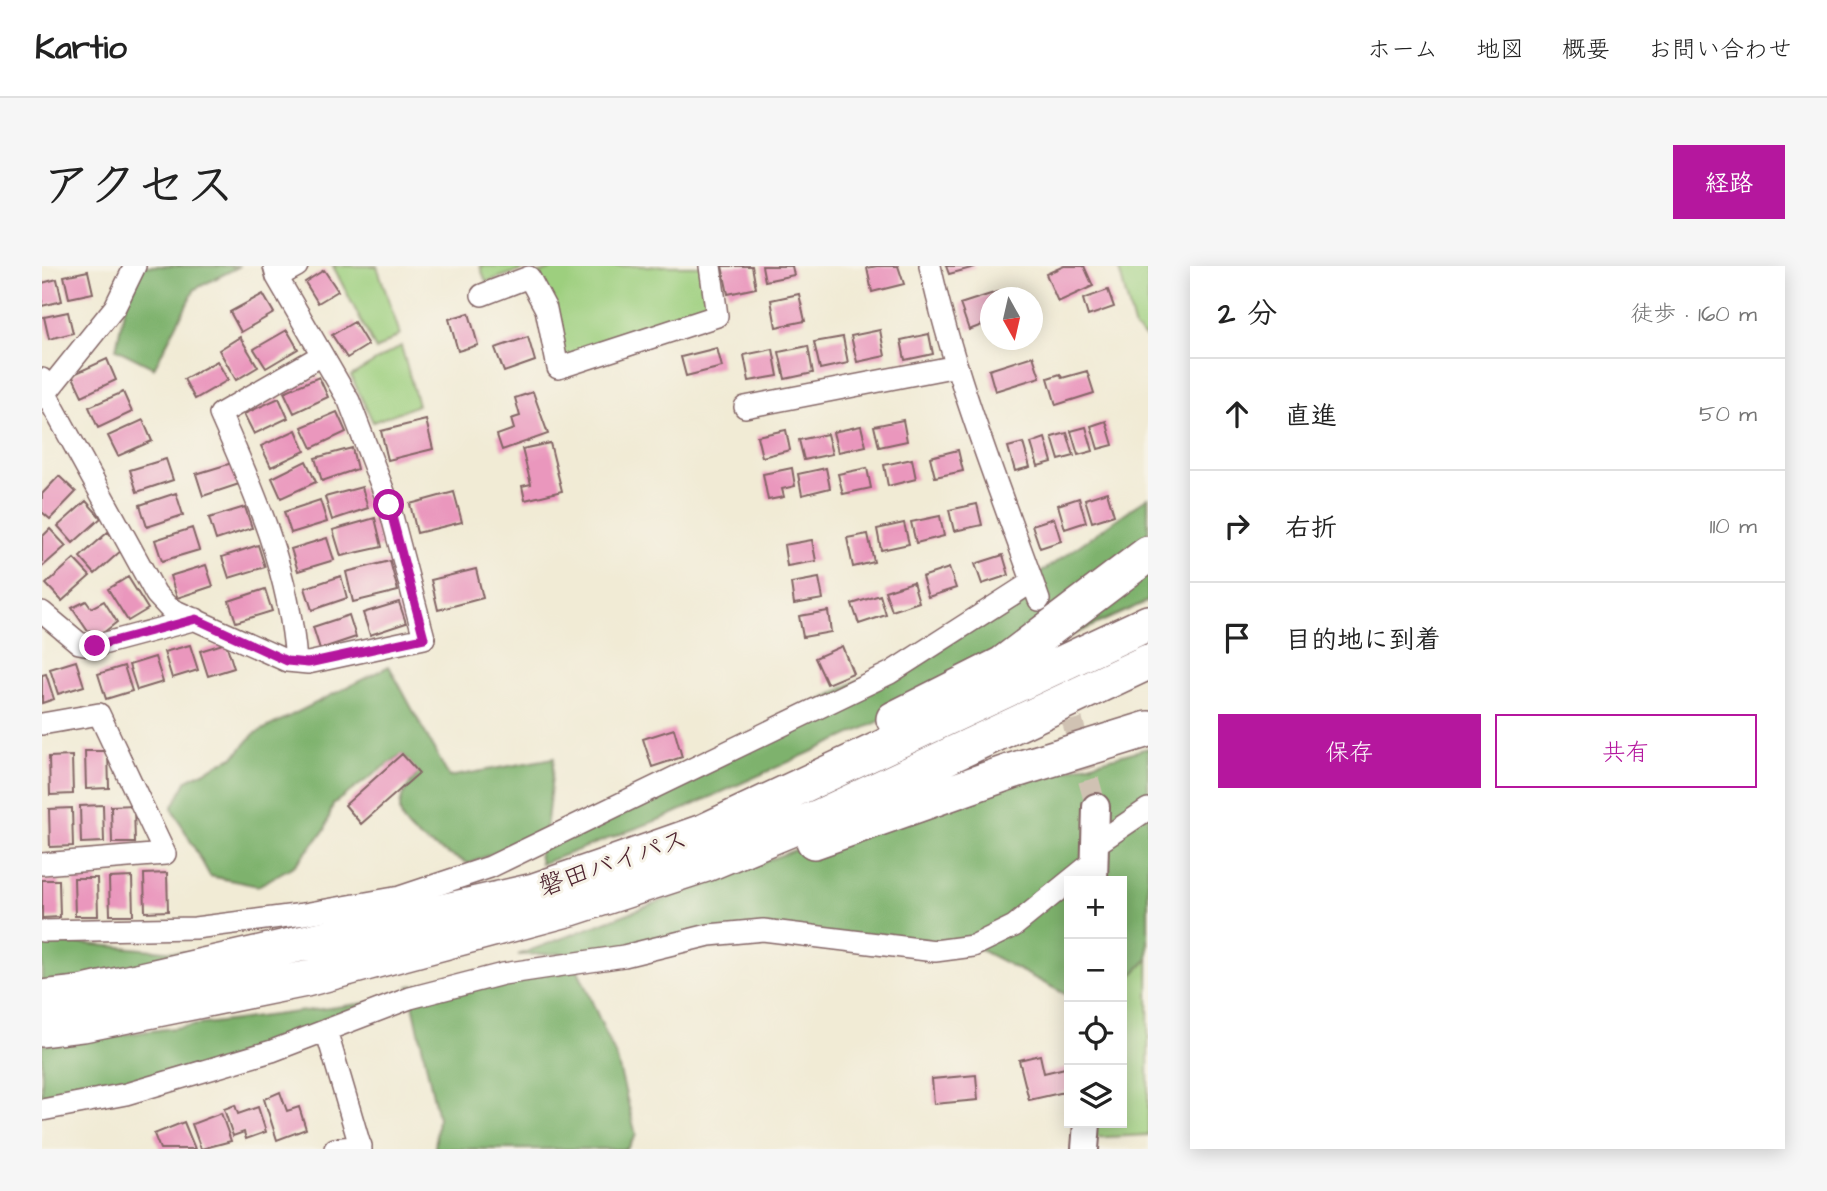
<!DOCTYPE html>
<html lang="ja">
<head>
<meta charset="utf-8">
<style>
  :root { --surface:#fff; --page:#f6f6f6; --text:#222; --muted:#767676; --line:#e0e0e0; --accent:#b5179e }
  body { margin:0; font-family:"Architects Daughter","Klee One",sans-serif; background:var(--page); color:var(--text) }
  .controls { position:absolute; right:21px; bottom:21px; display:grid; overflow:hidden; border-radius:0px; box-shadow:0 4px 18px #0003 }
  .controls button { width:63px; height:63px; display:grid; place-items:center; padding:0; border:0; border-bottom:2px solid var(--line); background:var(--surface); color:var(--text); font:35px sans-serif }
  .compass { position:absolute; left:938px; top:21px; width:63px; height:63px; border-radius:50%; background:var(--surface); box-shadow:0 4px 18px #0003; rotate:172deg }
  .stop { position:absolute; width:21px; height:21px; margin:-16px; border:5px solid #b5179e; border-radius:50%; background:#fff }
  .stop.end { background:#b5179e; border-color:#fff; box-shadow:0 2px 7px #0008 }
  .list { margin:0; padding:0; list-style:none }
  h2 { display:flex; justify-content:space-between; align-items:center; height:91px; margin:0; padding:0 28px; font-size:30px }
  h2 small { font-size:23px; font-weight:400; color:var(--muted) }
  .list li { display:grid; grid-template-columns:46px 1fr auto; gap:21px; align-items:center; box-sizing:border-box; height:112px; padding:0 28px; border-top:2px solid var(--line) }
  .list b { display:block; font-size:26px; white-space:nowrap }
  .list em { font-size:23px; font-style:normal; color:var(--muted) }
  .actions { display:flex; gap:14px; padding:21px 28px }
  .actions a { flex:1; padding:16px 0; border:2px solid var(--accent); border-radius:0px; text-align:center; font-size:24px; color:var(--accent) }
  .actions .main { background:var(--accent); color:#fff }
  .icon { flex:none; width:38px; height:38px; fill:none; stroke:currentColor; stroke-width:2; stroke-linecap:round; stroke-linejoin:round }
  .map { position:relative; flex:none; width:1106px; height:883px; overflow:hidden; border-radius:0px }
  header { display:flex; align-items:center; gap:42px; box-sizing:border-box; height:98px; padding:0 35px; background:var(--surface); border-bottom:2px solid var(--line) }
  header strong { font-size:33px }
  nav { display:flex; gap:38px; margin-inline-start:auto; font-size:24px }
  .intro { display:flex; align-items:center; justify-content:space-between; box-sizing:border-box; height:168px; padding:0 42px }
  h1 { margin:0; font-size:49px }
  .button { padding:18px 32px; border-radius:0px; background:var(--accent); color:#fff; font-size:24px; font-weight:700 }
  main { display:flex; gap:42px; padding:0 42px }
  aside { flex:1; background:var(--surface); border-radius:0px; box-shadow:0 4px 18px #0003 }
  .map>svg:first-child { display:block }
  .green { fill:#9dcf7e; stroke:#747754; stroke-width:2 }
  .forest { fill:#7eb26d; stroke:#64684c; stroke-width:2 }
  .building { fill:#ea97bd }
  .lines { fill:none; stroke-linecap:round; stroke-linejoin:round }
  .minor-tunnel { stroke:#d0c2b3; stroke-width:21; stroke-dasharray:21 10; stroke-linecap:butt }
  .minor-casing { stroke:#846666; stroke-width:24 }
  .tertiary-casing { stroke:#846666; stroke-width:30 }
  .trunk-casing { stroke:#846666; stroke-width:38 }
  .minor { stroke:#fff; stroke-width:21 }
  .tertiary { stroke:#fff; stroke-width:26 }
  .trunk { stroke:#fff; stroke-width:35 }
  .route { stroke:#b5179e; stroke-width:9 }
  .labels { text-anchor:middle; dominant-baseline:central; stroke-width:6; stroke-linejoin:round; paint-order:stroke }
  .street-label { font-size:26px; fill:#4a1f2b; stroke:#f7f3e8 }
</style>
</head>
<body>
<header>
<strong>Kartio</strong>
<nav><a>ホーム</a><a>地図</a><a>概要</a><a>お問い合わせ</a></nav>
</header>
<div class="intro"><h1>アクセス</h1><a class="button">経路</a></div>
<main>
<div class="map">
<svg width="1106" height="883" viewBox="0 0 1106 883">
  <rect width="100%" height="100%" fill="#f7f3e8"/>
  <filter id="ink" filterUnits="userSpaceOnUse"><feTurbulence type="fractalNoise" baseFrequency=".0143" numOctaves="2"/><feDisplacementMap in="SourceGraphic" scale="14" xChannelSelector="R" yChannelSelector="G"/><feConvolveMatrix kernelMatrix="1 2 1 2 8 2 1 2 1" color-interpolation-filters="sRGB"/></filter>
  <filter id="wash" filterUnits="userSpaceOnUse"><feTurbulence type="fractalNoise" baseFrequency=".00686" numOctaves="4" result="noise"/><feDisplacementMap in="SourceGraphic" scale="28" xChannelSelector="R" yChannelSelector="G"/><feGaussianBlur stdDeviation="1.57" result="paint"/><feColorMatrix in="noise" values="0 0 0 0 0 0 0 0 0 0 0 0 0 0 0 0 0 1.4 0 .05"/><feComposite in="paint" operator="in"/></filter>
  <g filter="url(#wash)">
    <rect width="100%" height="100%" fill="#f1ebd5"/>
    <path class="green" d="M291,0h44l23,68 -24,16z
      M438,0h54l-48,16z
      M518,0h150l7,50 -159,52 -29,-91z
      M1076,0h30v73l-13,-10z
      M359,80l17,59 -45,17 -22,-46z
      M1106,692v177l-62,3 1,-15h35v-138z"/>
    <path class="forest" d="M91,0h107l-45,23 -41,79 -38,-19z
      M1106,231v104l-482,216 -125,47 -3,-15 439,-231z
      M347,400l60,111 105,-19 -8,72 -77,34c-23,-12 -77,-30 -68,-63 2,-10 12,-20 17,-28l-16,-19 -69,50 -8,26 -30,35 -37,21 -48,-10 -38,-68 15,-28 48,-24 19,-22z
      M1106,482v211l-26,26v-104h-53v115l-96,-50 -118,-3 -337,12 340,-129z
      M0,674l201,18 -201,24z
      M533,697l42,96 19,76 -9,14h-192l3,-31 -29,-132z
      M333,736l-179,72 -154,26v-55z"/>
    <g id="blocks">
      <path class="building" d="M680,0h30l4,22 -28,6z
        M720,0h30l2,9 -29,6z
        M835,0h21l6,18 -32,8 -5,-24z
        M904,0h29v1l-26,7z
        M1022,0h20l9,20 -35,16 -12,-28z
        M282,4l14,21 -20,12 -13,-21z
        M46,5l5,22 -24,5 -5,-22z
        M15,13l5,22 -20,5v-23z
        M1066,24l6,17 -26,9 -5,-17z
        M955,26l2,6h-9v24l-21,8 -9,-26z
        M221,28l11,19 -33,19 -11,-20z
        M757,28l6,27 -29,6 -5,-27z
        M26,46l5,21 -24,6 -5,-22z
        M427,47l9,32 -20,6 -9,-32z
        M312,56l14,23 -21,13 -15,-23z
        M245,64l11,19 -32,19 -12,-19z
        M838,64l5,26 -28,6 -6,-26z
        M887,68l4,20 -28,6 -4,-20z
        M198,71l18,30 -22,13 -17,-30z
        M486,71l7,24 -31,11 -9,-24z
        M801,71l5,26 -28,6 -6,-27z
        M766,80l5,27 -28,6 -6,-27z
        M675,82l5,19 -36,9 -5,-19z
        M731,83l5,27 -29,5 -5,-26z
        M991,90l7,21 -45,14 -6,-21z
        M65,93l9,21 -34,16 -10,-21z
        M175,95l11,19 -33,19 -11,-20z
        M1045,105l7,22 -38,12 -8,-27 12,-4 2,4z
        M277,111l9,20 -34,16 -10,-21z
        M81,126l9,20 -34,16 -9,-21z
        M491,126l15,42 -46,16 -5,-15 17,-6 -3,-10 9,-3 -5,-18z
        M237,132l9,20 -34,16 -10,-20z
        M295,146l9,20 -34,16 -10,-21z
        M101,154l9,21 -34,15 -10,-20z
        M384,154l7,29 -45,11 -7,-29z
        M861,154l4,21 -28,6 -5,-21z
        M1064,155l7,24 -15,4 -7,-23z
        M819,160l5,20 -28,6 -5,-20z
        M1044,161l7,24 -15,4 -7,-24z
        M254,164l9,21 -34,16 -10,-21z
        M744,164l4,20 -28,7 -5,-21z
        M1025,167l7,23 -15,4 -7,-23z
        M785,168l5,20 -28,6 -5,-20z
        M1003,172l7,24 -14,4 -7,-23z
        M508,177l12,48 -37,9 -3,-14 9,-2 -9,-35z
        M981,177l7,24 -15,4 -7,-24z
        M310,182l5,21 -35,12 -7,-23z
        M916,184l5,21 -28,6 -5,-20z
        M124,193l7,21 -36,12 -7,-22z
        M870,193l4,20 -28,7 -4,-21z
        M264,195l10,21 -35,16 -9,-20z
        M190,197l7,21 -36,12 -7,-22z
        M750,202l3,18 -13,3 2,8 -16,3 -5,-26z
        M784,202l4,20 -28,7 -4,-21z
        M825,202l4,20 -28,6 -5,-20z
        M17,210l17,16 -26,27 -8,-7v-18z
        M320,221l6,21 -36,12 -7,-23z
        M412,226l8,30 -45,11 -7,-29z
        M1065,226l7,23 -22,7 -7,-23z
        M134,227l7,22 -36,12 -7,-22z
        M1037,232l7,24 -21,7 -7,-24z
        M278,234l7,22 -36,11 -7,-21z
        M44,235l15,17 -28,25 -15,-17z
        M935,238l5,21 -28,6 -5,-21z
        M203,241l7,21 -36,12 -7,-22z
        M898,250l4,20 -28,7 -5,-21z
        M333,252l7,29 -41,9 -8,-26z
        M1012,252l7,23 -21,7 -8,-23z
        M862,257l5,21 -28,6 -4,-21z
        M150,262l7,22 -37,11 -7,-21z
        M8,263l16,17 -24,21v-30z
        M66,266l15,17 -28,25 -15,-17z
        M826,268l6,28 -21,5 -6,-29z
        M285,272l7,22 -36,11 -7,-22z
        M770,274l4,21 -29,5 -3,-21z
        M216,279l7,22 -36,11 -7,-21z
        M961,289l6,20 -27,9 -7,-20z
        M32,293l16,17 -28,25 -16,-17z
        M348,295l8,30 -45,11 -7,-30z
        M164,299l7,21 -36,12 -7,-22z
        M907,302l7,20 -28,9 -6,-20z
        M434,303l7,29 -45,12 -7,-30z
        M299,310l6,22 -35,12 -7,-22z
        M86,311l20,32 -20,12 -20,-32z
        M777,312l4,21 -29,5 -3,-21z
        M871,316l6,20 -27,9 -7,-20z
        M223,323l7,22 -36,11 -7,-21z
        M838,329l6,20 -27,9 -7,-20z
        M44,335l5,7 13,-7 13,21 -14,11 -16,-3 -15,-22z
        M357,336l7,21 -36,12 -7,-22z
        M786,345l3,21 -28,5 -4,-21z
        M307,349l7,22 -36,12 -7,-22z
        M184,377l8,25 -26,8 -8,-25z
        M148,379l8,25 -26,8 -8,-26z
        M800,380l11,27 -26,11 -12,-26z
        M113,391l8,25 -26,8 -8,-25z
        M34,395l8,25 -26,8 -8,-25z
        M82,400l8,25 -26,8 -8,-25z
        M4,408l8,25 -12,4v-28z
        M632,463l8,28 -30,10 -9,-28z
        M43,485h23l1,37 -23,1z
        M360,488l17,19 -58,51 -16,-19z
        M30,490l1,38 -23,1 -1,-38z
        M61,539l1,37 -23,1 -1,-37z
        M92,539l1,38h-23l-1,-37z
        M30,542l1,38 -23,1 -1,-38z
        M125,607l1,38 -23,1 -1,-38z
        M90,611l1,38h-23l-1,-37z
        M32,612h23l1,38h-23z
        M0,614h17l1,37 -18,1z
        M998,789l4,18 25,-6v24l-40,9 -10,-40z
        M934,809l2,25 -44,4 -2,-25z
        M238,826l7,19 12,-4 7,22 -29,11 -13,-41z
        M193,839l3,9 20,-7 8,25 -20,7 -2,-7 -11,4 -9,-27z
        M179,847l10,28 -30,8 -9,-25z
        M142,856l11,27h-35l-6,-15z"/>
    </g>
  </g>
  <g filter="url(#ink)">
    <use href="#blocks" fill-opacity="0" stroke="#846666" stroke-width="2"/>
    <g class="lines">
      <path class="minor-tunnel" d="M1022,424l32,117"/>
      <g class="minor-casing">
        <path id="minor" d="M888,0c25,114 70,224 109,334
          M235,11l20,-11
          M440,29l47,-18 17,32 12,59 159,-52 -7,-50
          M0,113l4,15 110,200 13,14 118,53 21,2 116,-25 -35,-133 -40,-104 -72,-124 -3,-11
          M0,132l73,-91 20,-41
          M703,141l212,-41
          M0,346l37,31 16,3 101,-27
          M254,396c-6,-89 -40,-167 -76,-248l102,-59
          M0,458l57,-10 66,140 -123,10
          M1053,579l53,-36
          M0,665l153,-3 109,-14 96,-17 90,-30 400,-194 142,-91
          M284,764l35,119
          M0,844l84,-16 146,-43 138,-53 93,-24 121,-18 85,-21 54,-5 172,21 38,-5 41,-20 79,-64
          M293,883l26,-3"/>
      </g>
      <g class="tertiary-casing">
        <path id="tertiary" d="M1052,615l2,-74
          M1043,883l2,-26"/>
      </g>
      <g class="trunk-casing">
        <path id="trunk" d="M852,453l109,-55 145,-110
          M772,575l198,-70 136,-42
          M0,732l37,-4 455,-103 87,-30 82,-29 445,-209
          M0,763l41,-5 223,-45 265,-71 135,-44 113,-47 329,-155"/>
      </g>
      <use href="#minor" class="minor"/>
      <use href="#tertiary" class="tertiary"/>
      <use href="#trunk" class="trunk"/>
    </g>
  </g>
  <g class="lines" filter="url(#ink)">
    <path class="route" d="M53,380l101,-27 91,42 21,2 116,-25 -35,-133"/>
  </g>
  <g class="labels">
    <g class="street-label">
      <text transform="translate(571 597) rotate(-19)">磐田バイパス</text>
    </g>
  </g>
</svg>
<div class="controls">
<button>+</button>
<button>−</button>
<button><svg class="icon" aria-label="locate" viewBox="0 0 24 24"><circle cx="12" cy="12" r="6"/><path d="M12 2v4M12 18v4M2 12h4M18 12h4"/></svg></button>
<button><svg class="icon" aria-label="layers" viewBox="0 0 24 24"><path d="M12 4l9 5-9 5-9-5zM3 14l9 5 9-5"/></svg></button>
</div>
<svg class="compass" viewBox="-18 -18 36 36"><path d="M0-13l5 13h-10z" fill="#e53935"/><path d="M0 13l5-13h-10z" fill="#767676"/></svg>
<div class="stop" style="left:347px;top:239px"></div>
<div class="stop end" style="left:53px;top:380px"></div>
</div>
<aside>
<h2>2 分<small>徒歩 · 160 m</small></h2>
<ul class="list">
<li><svg class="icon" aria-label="ahead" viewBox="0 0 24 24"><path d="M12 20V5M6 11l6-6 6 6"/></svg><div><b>直進</b></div><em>50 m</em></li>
<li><svg class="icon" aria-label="right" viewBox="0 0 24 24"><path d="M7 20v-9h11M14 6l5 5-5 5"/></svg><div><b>右折</b></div><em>110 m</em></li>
<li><svg class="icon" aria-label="arrive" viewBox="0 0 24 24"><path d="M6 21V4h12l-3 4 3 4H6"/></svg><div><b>目的地に到着</b></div></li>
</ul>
<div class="actions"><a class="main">保存</a><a>共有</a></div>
</aside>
</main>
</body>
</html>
